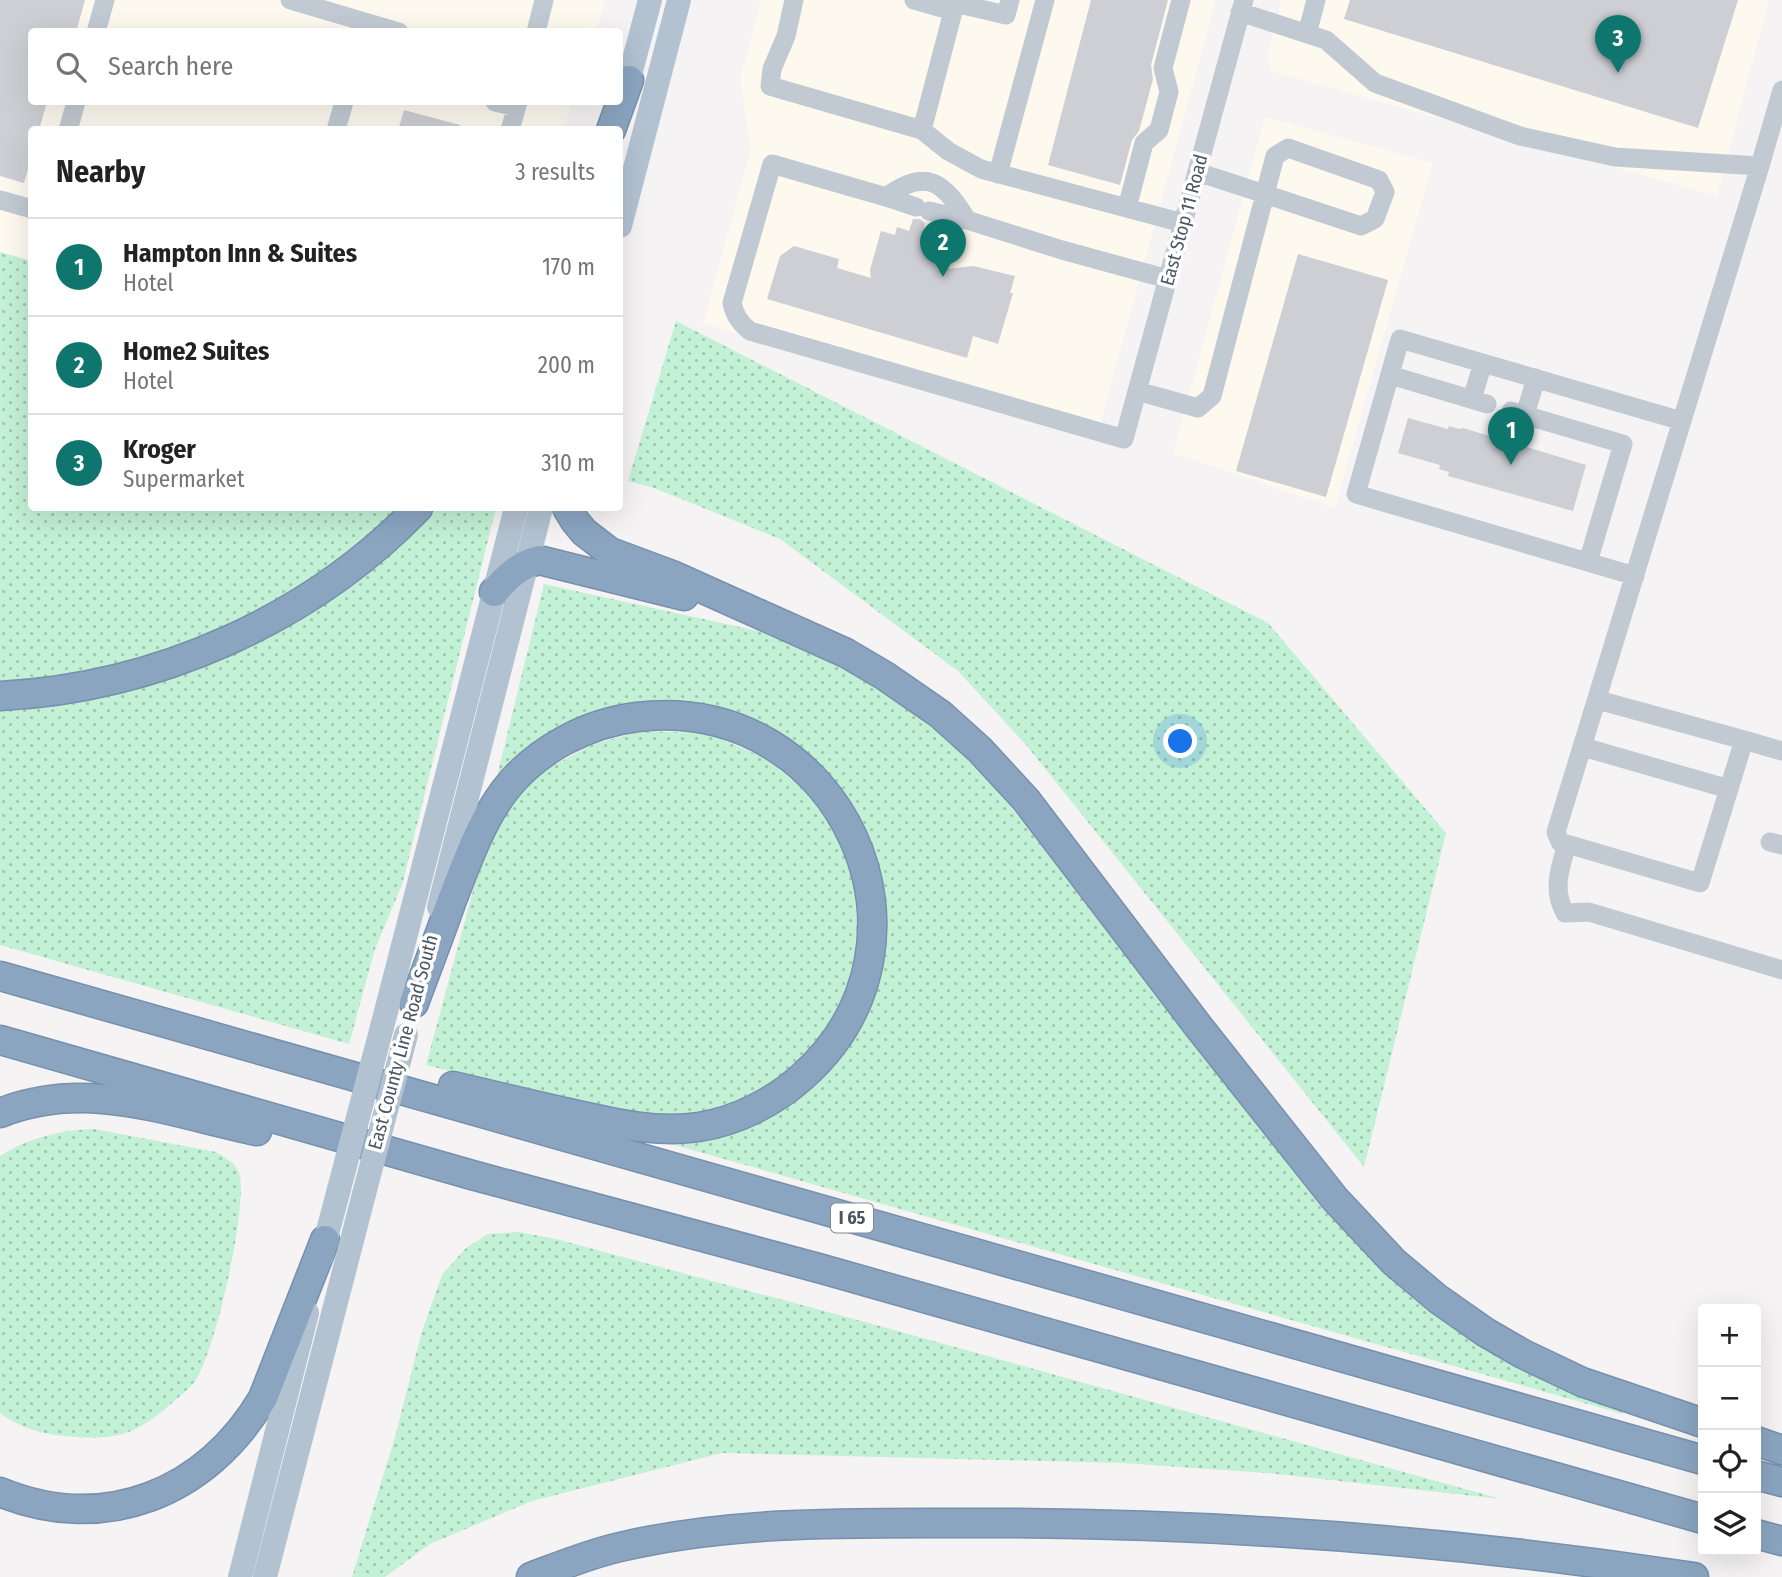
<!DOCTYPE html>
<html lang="en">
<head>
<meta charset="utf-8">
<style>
  :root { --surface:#fff; --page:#f2f2f2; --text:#222; --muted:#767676; --line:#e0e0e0; --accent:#0f766e }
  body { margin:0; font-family:"Fira Sans Condensed",sans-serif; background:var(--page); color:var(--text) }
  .controls { position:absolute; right:21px; bottom:21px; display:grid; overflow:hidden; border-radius:7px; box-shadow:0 7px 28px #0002 }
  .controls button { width:63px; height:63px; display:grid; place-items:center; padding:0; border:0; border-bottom:2px solid var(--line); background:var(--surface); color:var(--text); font:35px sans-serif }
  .you { position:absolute; left:1181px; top:742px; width:24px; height:24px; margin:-18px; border:5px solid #fff; border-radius:50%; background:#1a73e8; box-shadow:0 0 0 10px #1a73e833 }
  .badge { display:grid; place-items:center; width:46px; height:46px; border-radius:50%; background:var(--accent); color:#fff; font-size:23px; font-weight:700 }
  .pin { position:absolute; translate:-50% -58px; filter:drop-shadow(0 2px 4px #0008) }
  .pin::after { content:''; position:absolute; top:37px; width:24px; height:21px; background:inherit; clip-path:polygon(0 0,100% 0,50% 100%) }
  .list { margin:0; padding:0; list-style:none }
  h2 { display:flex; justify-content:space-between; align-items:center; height:91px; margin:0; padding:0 28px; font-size:30px }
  h2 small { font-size:23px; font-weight:400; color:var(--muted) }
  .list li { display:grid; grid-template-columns:46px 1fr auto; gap:21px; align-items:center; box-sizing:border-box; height:98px; padding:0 28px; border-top:2px solid var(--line) }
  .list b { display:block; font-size:26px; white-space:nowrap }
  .list p { margin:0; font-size:23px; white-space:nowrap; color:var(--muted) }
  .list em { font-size:23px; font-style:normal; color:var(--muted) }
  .icon { flex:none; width:38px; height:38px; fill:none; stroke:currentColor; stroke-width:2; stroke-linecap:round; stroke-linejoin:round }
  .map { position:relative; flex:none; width:1782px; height:1577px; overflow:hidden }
  .search { position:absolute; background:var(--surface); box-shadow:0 7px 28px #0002; left:28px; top:28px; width:595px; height:77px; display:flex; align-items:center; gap:18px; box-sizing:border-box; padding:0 24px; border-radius:7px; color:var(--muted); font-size:26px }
  .panel { position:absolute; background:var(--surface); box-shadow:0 7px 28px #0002; left:28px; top:126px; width:595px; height:385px; border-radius:7px }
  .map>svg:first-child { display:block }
  .commercial { fill:#fdf9ef }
  .grass { fill:url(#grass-dots) }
  .building { fill:#cdcfd5 }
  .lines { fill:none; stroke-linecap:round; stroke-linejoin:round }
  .highway-casing { stroke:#7690ad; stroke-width:31 }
  .minor { stroke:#c1cad2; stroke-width:19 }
  .major { stroke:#b3c2d1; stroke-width:24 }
  .highway { stroke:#8ba5c1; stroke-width:28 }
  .major-bridge { stroke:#b3c2d1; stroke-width:24 }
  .labels { text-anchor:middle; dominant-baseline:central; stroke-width:7; stroke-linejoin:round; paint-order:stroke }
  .shield { fill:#fff; stroke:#808990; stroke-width:2 }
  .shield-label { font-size:18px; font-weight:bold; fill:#4a5661 }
  .street-label { font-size:19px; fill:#4a5661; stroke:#fff }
</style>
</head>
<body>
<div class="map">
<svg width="1782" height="1577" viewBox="0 0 1782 1577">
  <defs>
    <pattern id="grass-dots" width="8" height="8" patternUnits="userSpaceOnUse" patternTransform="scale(1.75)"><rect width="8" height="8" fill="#c3f1d5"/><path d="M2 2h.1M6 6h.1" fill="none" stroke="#a0c6b0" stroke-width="1.8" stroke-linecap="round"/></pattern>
  </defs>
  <rect width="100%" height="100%" fill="#f5f3f3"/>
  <path class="commercial" d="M0,0h606l-10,31 -564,1v70h540l-9,27 -531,1v378l-32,133z
    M761,0h455l-120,439 -393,-116 48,-174 -11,-70z
    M1281,0h488l-52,196 -446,-125 -4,-13z
    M1265,117l168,46 -98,345 -162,-55z"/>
  <path class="grass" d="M0,252l31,9 1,247h368c-12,14 -29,26 -44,38 -82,70 -186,113 -292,130 -21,4 -43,4 -64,5z
    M676,321l592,302 178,210 -82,334 -337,-421 -69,-75 -178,-132 -126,-51 -26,-7z
    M432,508h64l-94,377 -27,64 -26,95 -349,-99v-238l68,-5 78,-17 96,-37 151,-99z
    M544,584l214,47 47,15 61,32 71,51 44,44 53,61 305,391 56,55 228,130v4l-959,-272 63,-11 133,-112 15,-33 7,-56 -2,-50 -16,-53 -43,-60 -54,-39 -52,-21 -63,-5 -64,13 -62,33 -30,32z
    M640,731l69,2 57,26 41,33 29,39 18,46 3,51 -5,46 -18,43 -35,47 -46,32 -52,18 -51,3 -66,-13 -158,-39 55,-204 22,-47 39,-42 49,-27z
    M94,1129l122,23c9,6 19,10 23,21 10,31 -24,180 -44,208 -6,8 -15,15 -23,22 -34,29 -50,37 -97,34 -28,-2 -52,-7 -75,-24v-257c28,-18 61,-26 94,-27z
    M519,1232l37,7 320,86 625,174 -234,-26 -144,-10 -401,-10 -190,48 -102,43 -45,33h-33l43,-140 27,-106 20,-56 24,-27 22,-14z"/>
  <path class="building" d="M0,0h85l-9,32h-44v70h15l-8,28h-7v25l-8,28 -24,-7z
    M1091,0h77l-17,65 2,14 -14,52 -7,9 -12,45 -72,-20z
    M1350,0h388l-40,128 -354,-109z
    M404,110l56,15 -1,5h-61z
    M913,219h7l5,4 -2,9 10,3 -2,7 13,4 -7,24 36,-4 42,10 -5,17h3l-15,51 -25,-8 -6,22 -200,-59 13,-43 14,-10 45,13 -2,9 34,10 -1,-8 11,-39 14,4 2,-8 12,4z
    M1298,254l90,26 -62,217 -90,-26z
    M1408,418l40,11 1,-3 10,3 4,-1 123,37 -13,46 -125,-35 1,-4 -10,-3 1,-4 -42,-12z"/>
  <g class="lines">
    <g class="highway-casing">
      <path id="highway" d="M611,130l18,-50
        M567,508l8,13 9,11 26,20 62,23 174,78 39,23 55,38 40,36 46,50 172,226 137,173 59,63 44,37 47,33 38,22 59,28 121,41
        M494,592c13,-15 25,-27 45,-32l145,36
        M0,696c156,-8 310,-76 418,-188
        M0,976l1703,484
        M414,1003c13,-35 26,-69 38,-103 15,-38 28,-77 53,-110 31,-40 82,-67 132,-73 204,-24 317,225 165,360 -28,25 -65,44 -103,50 -47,7 -94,-6 -140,-16 -35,-8 -71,-17 -106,-25
        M0,1040l472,135 350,94 881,250
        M0,1113c88,-35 170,0 257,18
        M1756,1441l26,9
        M1756,1475l26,7
        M0,1492c105,43 207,1 263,-94l62,-158
        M1756,1534l26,7
        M531,1577c29,-11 58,-23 89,-30 110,-26 227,-24 340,-24 245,-1 491,17 734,54"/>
    </g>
    <path class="minor" d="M290,0l109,32
      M794,0l-8,36 -14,33 -2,17 152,44 26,21 33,18 202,54
      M914,0l39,11
      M955,3l51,12 4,-15
      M1240,12l86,28 49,43 145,53 95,21 145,9 22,-76
      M96,32l9,-32
      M536,32l8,-32
      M1307,34l9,-34
      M495,102l21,5
      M68,130l8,-28
      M336,130l8,-28
      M510,130l8,-28
      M922,130l34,-130
      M1288,148l91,32 6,12 -10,27 -14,7 -96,-32 10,-38z
      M998,174l47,-174
      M886,197l30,10
      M0,200l32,9
      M1127,208l17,-65 15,-13 10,-38 -6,-24 18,-68
      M929,211l38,9
      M1168,279l-106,-29 -95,-30c-23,-38 -41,-53 -81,-23l-114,-33 -40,139c3,13 8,20 18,28l374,108 120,-439
      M1390,375l97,29
      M1137,391l61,17 14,-12 53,-202 -68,-22
      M1472,399l11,-36
      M1511,411l112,33 -35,118
      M1525,415l11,-37
      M1635,576l-279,-82 44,-155 282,82
      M1598,700l146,40 -44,143 -133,-39 -7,-2 -4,-10 204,-666
      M1744,740l38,11
      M1583,747l146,42
      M1770,842l12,3
      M1567,844c-7,24 -15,46 -2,69l24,-1 193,58"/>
    <path class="major" d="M624,97l26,-97
      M620,226l59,-226
      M439,907l102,-399
      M382,1027l134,-519
      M321,1257l18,-68
      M240,1577l67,-264
      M265,1577l99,-383"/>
    <use href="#highway" class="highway"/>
    <path class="major-bridge" d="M339,1189l43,-162
      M364,1194l42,-159"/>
  </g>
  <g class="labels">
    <rect class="shield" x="831" y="1203.5" width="42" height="29" rx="5"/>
    <g class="shield-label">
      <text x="852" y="1218">I 65</text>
    </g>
    <g class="street-label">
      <text transform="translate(1184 220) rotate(-75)">East Stop 11 Road</text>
      <text transform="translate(403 1042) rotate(-75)">East County Line Road South</text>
    </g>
  </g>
</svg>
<div class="controls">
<button>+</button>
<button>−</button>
<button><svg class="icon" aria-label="locate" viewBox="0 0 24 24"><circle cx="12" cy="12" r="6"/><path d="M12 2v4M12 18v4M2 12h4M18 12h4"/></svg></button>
<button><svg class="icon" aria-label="layers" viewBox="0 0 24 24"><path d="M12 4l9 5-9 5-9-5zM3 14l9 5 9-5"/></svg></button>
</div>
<div class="you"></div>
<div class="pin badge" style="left:1511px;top:465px">1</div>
<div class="pin badge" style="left:943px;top:277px">2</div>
<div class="pin badge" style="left:1618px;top:73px">3</div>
<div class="search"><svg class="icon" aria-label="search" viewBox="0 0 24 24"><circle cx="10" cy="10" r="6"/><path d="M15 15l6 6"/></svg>Search here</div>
<section class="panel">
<h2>Nearby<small>3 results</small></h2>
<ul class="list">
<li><span class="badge">1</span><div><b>Hampton Inn &amp; Suites</b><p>Hotel</p></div><em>170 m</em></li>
<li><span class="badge">2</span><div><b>Home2 Suites</b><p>Hotel</p></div><em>200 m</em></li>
<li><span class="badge">3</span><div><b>Kroger</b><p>Supermarket</p></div><em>310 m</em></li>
</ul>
</section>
</div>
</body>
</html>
